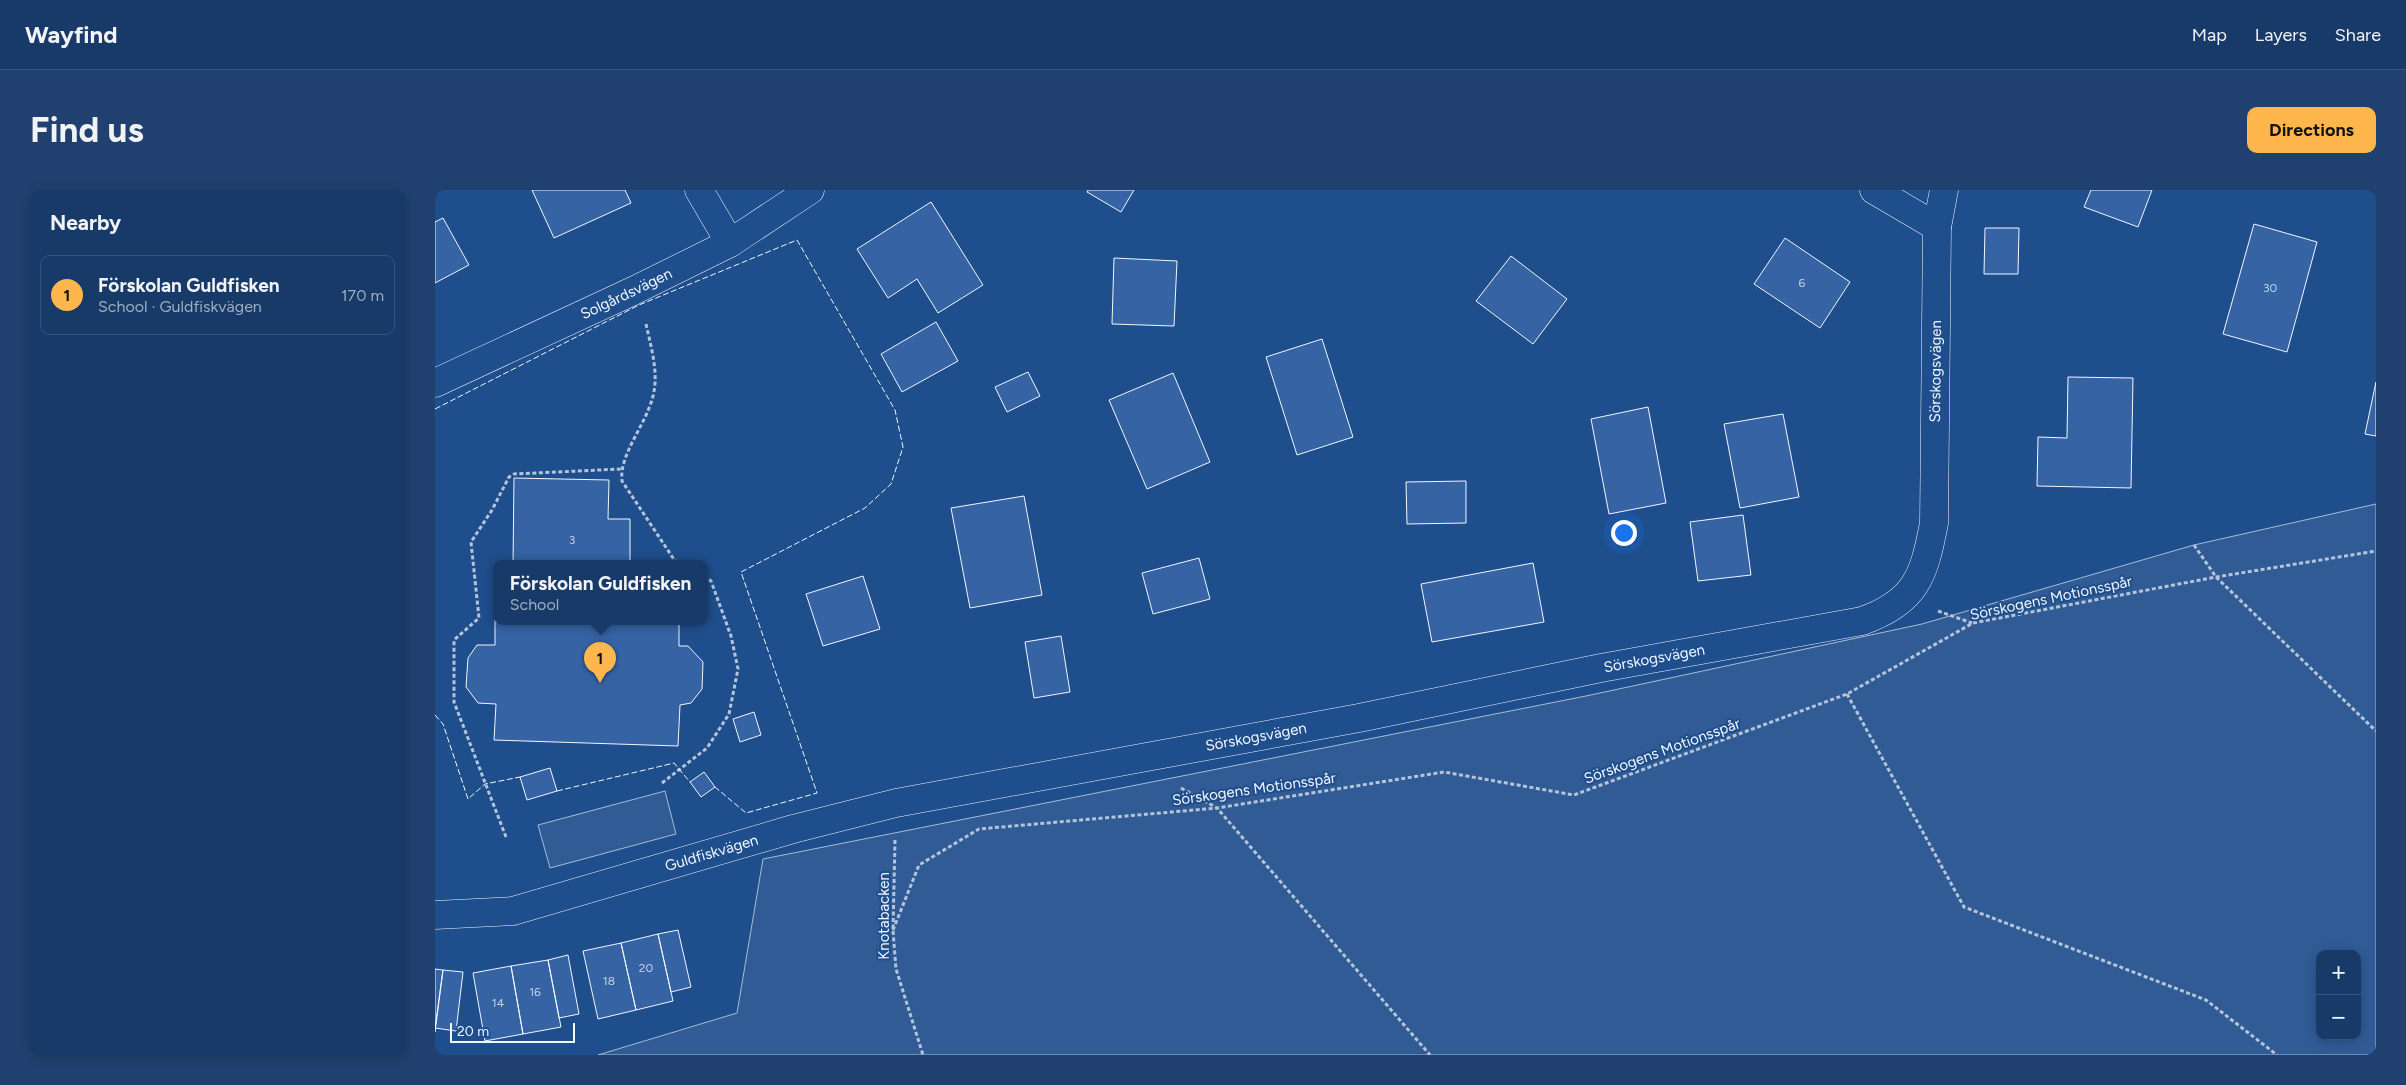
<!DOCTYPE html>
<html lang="en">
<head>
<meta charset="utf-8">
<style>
  :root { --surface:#173a69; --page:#20416f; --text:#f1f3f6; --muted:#9eadc0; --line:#36547d; --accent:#ffb74d }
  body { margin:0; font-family:Figtree,sans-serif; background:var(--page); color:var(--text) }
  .controls { position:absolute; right:15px; bottom:15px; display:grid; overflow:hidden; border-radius:10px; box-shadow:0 2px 12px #0003 }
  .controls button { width:45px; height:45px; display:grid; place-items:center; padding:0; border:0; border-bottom:1px solid var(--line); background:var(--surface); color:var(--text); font:25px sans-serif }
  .scale { position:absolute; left:15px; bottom:12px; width:125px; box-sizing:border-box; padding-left:5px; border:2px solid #f2f6ff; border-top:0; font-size:14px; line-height:18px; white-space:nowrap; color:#f2f6ff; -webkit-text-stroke:4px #1f4e8c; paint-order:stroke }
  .you { position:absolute; left:1188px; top:342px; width:18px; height:18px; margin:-12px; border:4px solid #fff; border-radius:50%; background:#1a73e8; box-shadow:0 0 0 8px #1a73e833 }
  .badge { display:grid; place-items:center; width:32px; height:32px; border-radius:50%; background:var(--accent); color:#111; font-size:16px; font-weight:700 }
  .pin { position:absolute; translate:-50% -41px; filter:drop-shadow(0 1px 2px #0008) }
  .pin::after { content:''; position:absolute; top:26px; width:18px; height:15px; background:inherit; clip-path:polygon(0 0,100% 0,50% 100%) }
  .popup { position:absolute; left:58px; top:370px; width:215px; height:65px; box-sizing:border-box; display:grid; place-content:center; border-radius:10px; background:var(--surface); filter:drop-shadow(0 1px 4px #0005); font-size:16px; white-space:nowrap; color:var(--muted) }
  .popup b { font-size:19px; color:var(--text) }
  .popup::after { content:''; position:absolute; left:50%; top:100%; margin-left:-10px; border:10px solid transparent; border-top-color:var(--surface) }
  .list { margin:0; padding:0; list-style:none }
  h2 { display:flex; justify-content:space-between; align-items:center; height:65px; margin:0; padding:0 20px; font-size:21px }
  h2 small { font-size:16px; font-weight:400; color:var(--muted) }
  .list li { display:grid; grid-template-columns:32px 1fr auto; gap:15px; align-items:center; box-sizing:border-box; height:80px; margin:0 10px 10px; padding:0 10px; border:1px solid var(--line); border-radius:10px }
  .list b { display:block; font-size:19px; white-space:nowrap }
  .list p { margin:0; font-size:16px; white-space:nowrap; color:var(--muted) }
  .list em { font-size:16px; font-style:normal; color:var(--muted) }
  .map { position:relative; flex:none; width:1941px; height:865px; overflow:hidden; border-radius:10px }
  header { display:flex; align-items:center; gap:30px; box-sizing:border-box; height:70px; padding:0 25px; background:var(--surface); border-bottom:1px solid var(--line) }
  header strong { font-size:24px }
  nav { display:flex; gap:28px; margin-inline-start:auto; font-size:18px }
  .intro { display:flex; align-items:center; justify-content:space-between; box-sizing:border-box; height:120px; padding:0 30px }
  h1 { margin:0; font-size:35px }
  .button { padding:12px 22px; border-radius:10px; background:var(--accent); color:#111; font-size:18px; font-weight:700 }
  main { display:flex; gap:30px; padding:0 30px }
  aside { flex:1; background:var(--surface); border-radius:10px; box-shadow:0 2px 12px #0003 }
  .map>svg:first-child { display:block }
  .built { fill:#305b95; stroke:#a8bbd7; fill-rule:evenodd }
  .building { fill:#3563a3; stroke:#f2f6ff }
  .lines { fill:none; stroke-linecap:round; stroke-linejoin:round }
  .minor-casing { stroke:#f2f6ff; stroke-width:29 }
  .path { stroke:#b3c4dc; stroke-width:3; stroke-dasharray:4 2.5; stroke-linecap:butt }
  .minor { stroke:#1f4e8c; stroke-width:28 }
  .fence { stroke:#f2f6ff; stroke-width:1; stroke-dasharray:6 2.5; stroke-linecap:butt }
  .labels { text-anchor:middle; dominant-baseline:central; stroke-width:4; stroke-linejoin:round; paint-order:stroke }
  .number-label { font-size:12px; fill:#c3d1e8 }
  .street-label { font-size:15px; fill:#f2f6ff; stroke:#1f4e8c }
</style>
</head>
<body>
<header>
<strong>Wayfind</strong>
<nav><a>Map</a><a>Layers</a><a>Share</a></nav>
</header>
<div class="intro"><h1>Find us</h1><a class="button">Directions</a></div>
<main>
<aside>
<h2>Nearby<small></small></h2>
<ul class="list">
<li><span class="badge">1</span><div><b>Förskolan Guldfisken</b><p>School · Guldfiskvägen</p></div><em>170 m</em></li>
</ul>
</aside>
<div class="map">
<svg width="1941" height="865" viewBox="0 0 1941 865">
  <rect width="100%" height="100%" fill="#1f4e8c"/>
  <path class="built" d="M1941,314v551h-1778l139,-42 26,-154 823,-163 336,-72 272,-79zM1885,764h37v82h-37z
    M230,601l11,43 -126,34 -12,-43z"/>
  <path class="building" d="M97,0h93l6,13 -77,35z
    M653,0h46l-13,22 -34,-20z
    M1656,0h61l-14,37 -54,-20z
    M496,12l52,83 -45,28 -21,-34 -29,19 -31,-49z
    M8,28l26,47 -34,18v-61z
    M1819,34l63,18 -30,110 -64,-18z
    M1550,38h34l-1,46h-34z
    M1350,48l65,44 -30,46 -66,-44z
    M1076,66l56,43 -34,45 -57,-43z
    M679,68l63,3 -3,65 -62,-2z
    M501,132l22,39 -56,31 -21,-38z
    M887,149l31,98 -56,18 -31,-98z
    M593,182l12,24 -33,16 -12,-25z
    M738,183l37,89 -63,27 -38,-89z
    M1633,187l65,1 -2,110 -94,-2 1,-49 29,1z
    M1941,192v54l-11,-2z
    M1213,217l18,96 -57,11 -18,-95z
    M1348,224l16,83 -59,11 -16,-84z
    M79,288l95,2 -1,39h22v42h-26l-1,3h-90z
    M1031,291v42l-59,1 -1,-42z
    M589,306l18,99 -72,13 -19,-100z
    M1308,325l8,60 -53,6 -8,-59z
    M764,368l11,41 -57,15 -11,-41z
    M1098,373l11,59 -112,20 -11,-58z
    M428,386l17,53 -57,17 -17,-52z
    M60,403l1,29h183v24h9l15,16 -1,27 -11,14 -11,2 -2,41 -184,-6 2,-36 -18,-1 -12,-16 2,-29 9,-13h18z
    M626,446l9,56 -36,6 -9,-56z
    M319,522l7,23 -21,7 -7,-23z
    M115,578l7,23 -30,9 -7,-23z
    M269,582l11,15 -14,10 -11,-15z
    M243,740l13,57 -20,5 -13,-58z
    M223,744l15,67 -37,9 -15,-67z
    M186,753l15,67 -38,9 -15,-68z
    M133,765l11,59 -20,4 -11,-58z
    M113,770l13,67 -38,7 -12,-68z
    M76,776l12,68 -38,7 -12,-68z
    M0,779l8,1 -8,62z
    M8,780l20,2 -7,59 -21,-3z"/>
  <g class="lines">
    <g class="minor-casing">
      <g id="minor">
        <path d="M264,0l31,53"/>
        <path d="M1439,0l63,37"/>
        <path id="s1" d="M0,193l198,-92 97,-48 80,-53"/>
        <path id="s2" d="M0,725l78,-4 280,-82 103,-26 463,-85 242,-50 261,-47c54,-19 62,-45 72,-98l3,-296 7,-37"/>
      </g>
    </g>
    <path class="path" d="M211,134c5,23 13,49 7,72 -7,29 -34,58 -31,85l53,80 16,3
      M1759,355l22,32 160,154
      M1503,421l34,12
      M1412,504l117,213 242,93 71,55
      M227,593l45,-35 22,-34 9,-45 -7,-33 -20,-55 -7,-6
      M746,598l36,20 213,247
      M71,647l-52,-135v-62l25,-22 -8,-76 21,-32 17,-33 5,-3 107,-5
      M460,650l-2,90 3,39 27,86
      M458,740l26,-65 60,-36 238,-21 227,-36 130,23 273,-101 126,-71 243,-46 160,-26"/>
    <use href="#minor" class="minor"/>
    <path class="fence" d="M0,219l204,-104 158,-65 98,170 8,37 -12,37 -26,24 -124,64 76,221 -71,20 -31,-26
      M0,525l8,9 25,75 17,-15 35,-7
      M122,601l117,-28 16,19"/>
  </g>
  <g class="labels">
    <g class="number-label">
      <text x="1367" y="93">6</text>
      <text x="1835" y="98">30</text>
      <text x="137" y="350">3</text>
      <text x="211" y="778">20</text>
      <text x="174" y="791">18</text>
      <text x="100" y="802">16</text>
      <text x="63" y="813">14</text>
    </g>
    <g class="street-label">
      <text stroke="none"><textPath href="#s1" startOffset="211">Solgårdsvägen</textPath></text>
      <text stroke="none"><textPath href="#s2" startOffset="1741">Sörskogsvägen</textPath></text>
      <text transform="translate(1616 408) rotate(-12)">Sörskogens Motionsspår</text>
      <text stroke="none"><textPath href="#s2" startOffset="1248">Sörskogsvägen</textPath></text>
      <text stroke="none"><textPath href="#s2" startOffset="842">Sörskogsvägen</textPath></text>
      <text transform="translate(1227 561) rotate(-20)">Sörskogens Motionsspår</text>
      <text transform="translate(819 599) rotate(-8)">Sörskogens Motionsspår</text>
      <text stroke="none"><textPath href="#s2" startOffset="285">Guldfiskvägen</textPath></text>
      <text transform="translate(449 726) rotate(-90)">Knotabacken</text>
    </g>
  </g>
</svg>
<div class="controls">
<button>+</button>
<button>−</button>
</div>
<div class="scale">20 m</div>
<div class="you"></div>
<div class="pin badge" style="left:165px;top:493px">1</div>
<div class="popup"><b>Förskolan Guldfisken</b>School</div>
</div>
</main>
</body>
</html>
